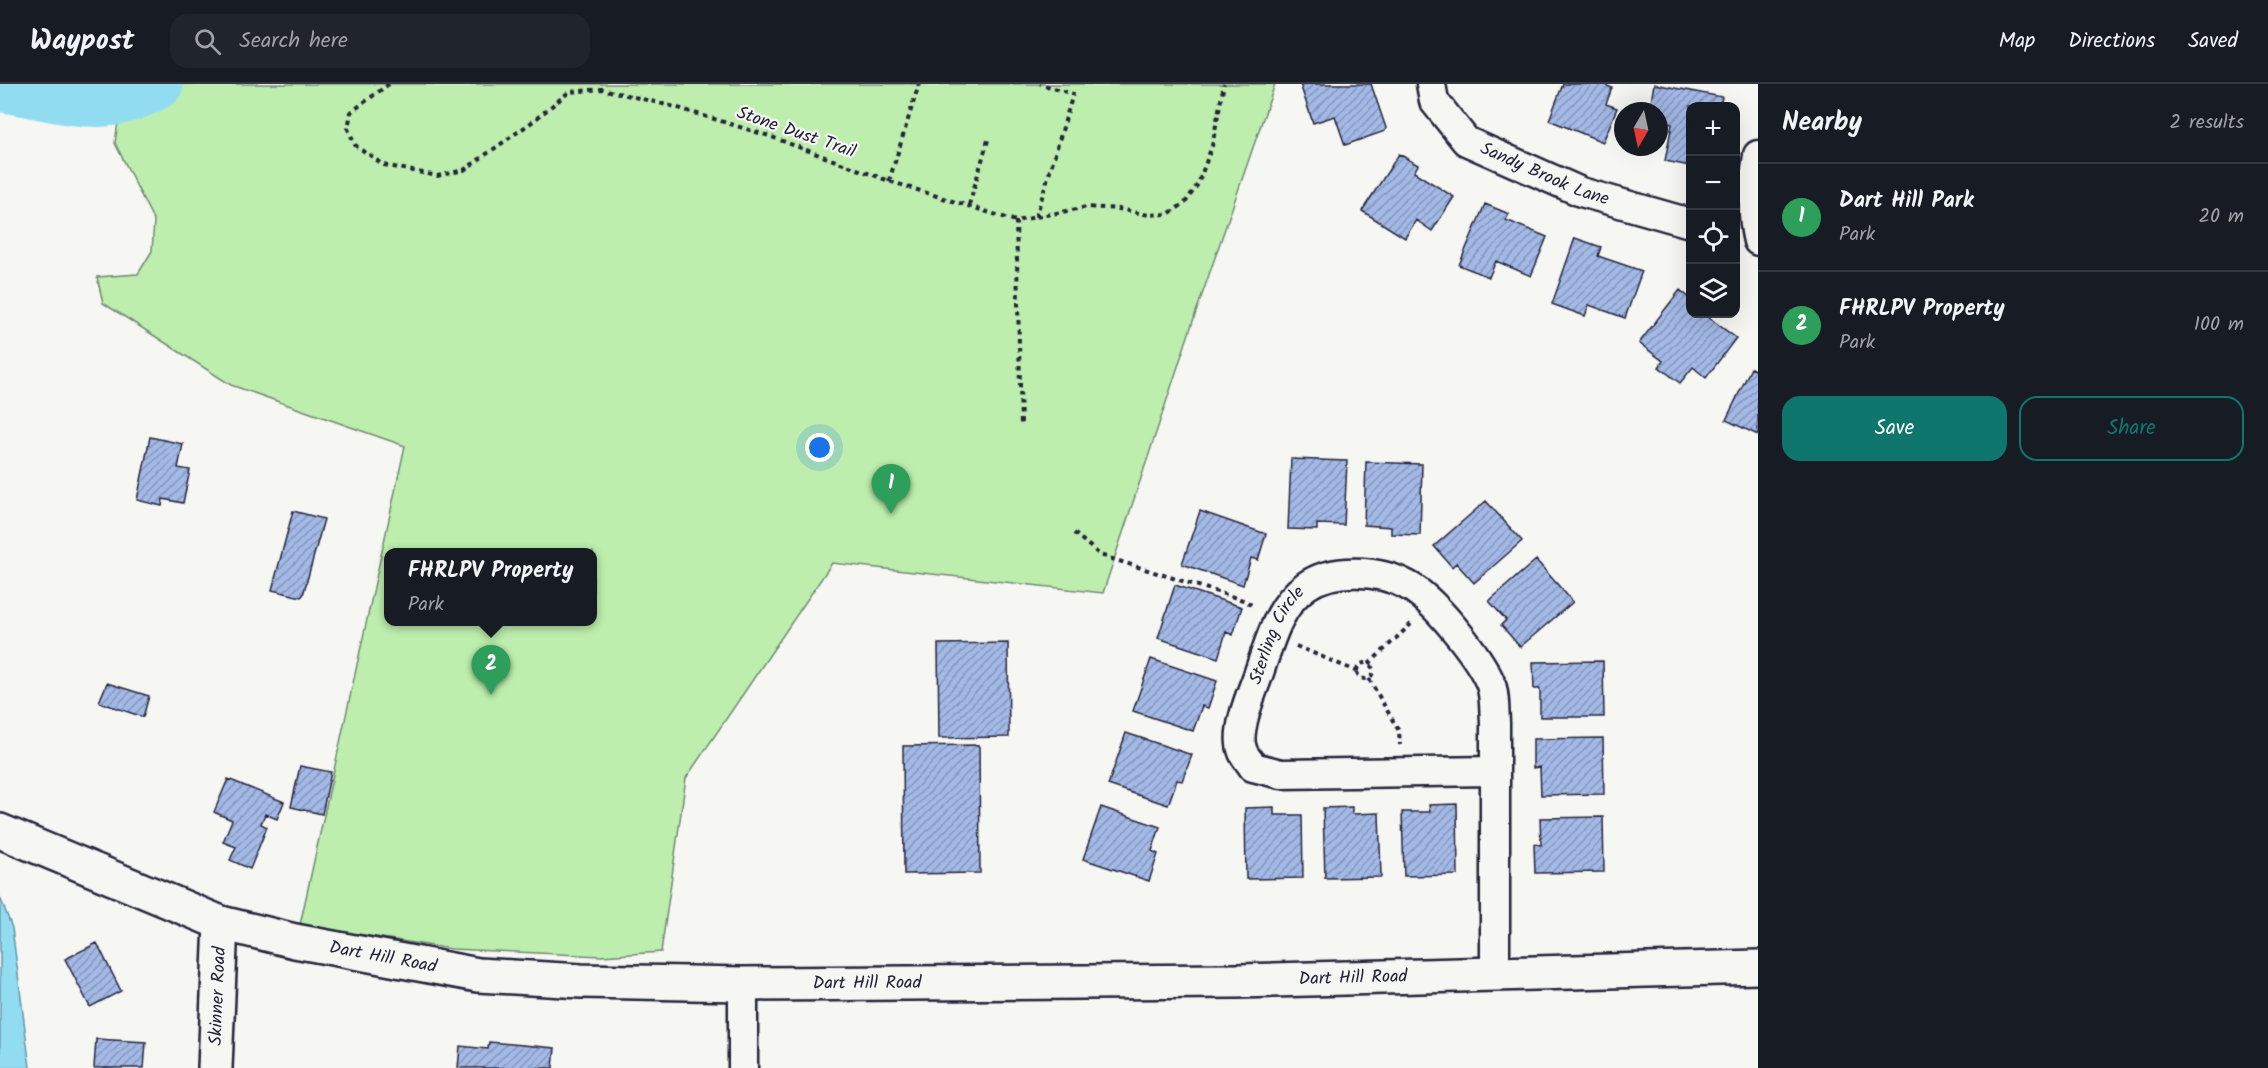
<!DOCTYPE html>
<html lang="en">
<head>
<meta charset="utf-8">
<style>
  :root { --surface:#171b24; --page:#20242c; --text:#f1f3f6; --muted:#9ea1a6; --line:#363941; --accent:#0f766e }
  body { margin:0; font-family:Kalam,sans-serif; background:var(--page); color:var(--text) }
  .controls { position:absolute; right:18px; top:18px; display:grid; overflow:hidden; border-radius:12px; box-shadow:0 6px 24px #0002 }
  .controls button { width:54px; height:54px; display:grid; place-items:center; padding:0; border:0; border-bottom:2px solid var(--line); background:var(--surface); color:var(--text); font:30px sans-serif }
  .compass { position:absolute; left:1614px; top:18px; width:54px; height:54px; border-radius:50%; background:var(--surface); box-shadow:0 6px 24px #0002; rotate:189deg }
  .you { position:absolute; left:820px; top:364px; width:21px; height:21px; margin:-15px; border:4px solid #fff; border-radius:50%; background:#1a73e8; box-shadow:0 0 0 9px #1a73e833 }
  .badge { display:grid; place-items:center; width:39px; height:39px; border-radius:50%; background:var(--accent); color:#fff; font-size:20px; font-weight:700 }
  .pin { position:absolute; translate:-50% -50px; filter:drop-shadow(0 2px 3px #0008) }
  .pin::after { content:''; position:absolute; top:32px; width:21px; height:18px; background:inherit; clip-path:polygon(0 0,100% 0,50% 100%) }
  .popup { position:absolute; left:384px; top:464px; width:213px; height:78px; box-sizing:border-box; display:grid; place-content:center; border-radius:12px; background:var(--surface); filter:drop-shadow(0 2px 4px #0005); font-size:20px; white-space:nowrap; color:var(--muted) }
  .popup b { font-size:22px; color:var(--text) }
  .popup::after { content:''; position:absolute; left:50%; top:100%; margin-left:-12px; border:12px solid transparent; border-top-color:var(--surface) }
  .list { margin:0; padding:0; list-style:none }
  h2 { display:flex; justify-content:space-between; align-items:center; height:78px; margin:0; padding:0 24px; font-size:26px }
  h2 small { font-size:20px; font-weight:400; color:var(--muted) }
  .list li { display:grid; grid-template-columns:39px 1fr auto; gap:18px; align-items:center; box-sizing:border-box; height:108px; padding:0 24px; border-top:2px solid var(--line) }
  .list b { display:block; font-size:22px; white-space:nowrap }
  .list p { margin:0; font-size:20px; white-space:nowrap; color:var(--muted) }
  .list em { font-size:20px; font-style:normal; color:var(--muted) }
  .actions { display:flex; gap:12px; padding:18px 24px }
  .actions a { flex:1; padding:14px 0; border:2px solid var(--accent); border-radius:18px; text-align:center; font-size:21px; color:var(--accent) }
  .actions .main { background:var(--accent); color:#fff }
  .icon { flex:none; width:33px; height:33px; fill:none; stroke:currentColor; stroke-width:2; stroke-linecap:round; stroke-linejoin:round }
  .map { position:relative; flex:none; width:1758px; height:984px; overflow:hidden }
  header { display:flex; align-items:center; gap:36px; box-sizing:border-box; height:84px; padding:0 30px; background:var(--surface); border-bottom:2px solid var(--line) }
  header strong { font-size:28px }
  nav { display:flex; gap:33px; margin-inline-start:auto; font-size:21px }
  .search { width:420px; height:54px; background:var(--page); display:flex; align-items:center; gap:15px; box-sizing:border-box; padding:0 21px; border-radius:18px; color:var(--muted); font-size:22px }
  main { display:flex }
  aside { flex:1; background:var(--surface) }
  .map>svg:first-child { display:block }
  .green { fill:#bdeead; stroke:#708874; stroke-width:1.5; fill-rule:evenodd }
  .water { fill:#92dcf2; stroke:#6592a9; stroke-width:1.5 }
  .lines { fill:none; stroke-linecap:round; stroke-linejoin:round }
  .river { stroke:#92dcf2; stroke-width:50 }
  .building { fill:url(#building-hatch); stroke:#22223b; stroke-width:1.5 }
  .street-casing { stroke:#22223b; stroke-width:33 }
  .secondary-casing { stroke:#22223b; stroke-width:38 }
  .path { stroke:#22223b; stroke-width:4; stroke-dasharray:4.5 4.5; stroke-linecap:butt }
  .street { stroke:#f6f6f2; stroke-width:28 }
  .secondary { stroke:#f6f6f2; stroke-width:33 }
  .labels { text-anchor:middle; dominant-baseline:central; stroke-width:4.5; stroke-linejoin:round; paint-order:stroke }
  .street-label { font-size:18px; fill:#22223b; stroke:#f6f6f2 }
</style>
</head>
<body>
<header>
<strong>Waypost</strong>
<div class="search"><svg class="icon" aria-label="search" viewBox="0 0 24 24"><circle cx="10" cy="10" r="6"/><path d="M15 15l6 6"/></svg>Search here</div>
<nav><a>Map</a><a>Directions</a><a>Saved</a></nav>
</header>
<main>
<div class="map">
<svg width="1758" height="984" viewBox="0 0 1758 984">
  <defs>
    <pattern id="building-hatch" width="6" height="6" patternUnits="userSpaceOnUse" patternTransform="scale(1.5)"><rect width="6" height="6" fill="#a3b9e6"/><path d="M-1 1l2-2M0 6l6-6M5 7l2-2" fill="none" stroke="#8496bc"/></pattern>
  </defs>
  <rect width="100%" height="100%" fill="#f6f6f2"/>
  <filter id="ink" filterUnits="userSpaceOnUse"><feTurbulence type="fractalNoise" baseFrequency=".0167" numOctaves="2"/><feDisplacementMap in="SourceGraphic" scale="12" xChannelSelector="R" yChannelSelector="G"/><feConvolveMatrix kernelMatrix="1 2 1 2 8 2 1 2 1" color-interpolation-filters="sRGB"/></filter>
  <g filter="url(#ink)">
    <path class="green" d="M158,0h1117l-82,237 -90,272 -271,-30 -146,215 -25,174 -60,4 -149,-7 -152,-24 105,-479 -174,-61 -128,-82 -6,-26 41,-3 14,-23 2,-30 -39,-78 6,-43zM593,468v70h-204v-70z"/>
    <path class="water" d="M0,813l12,31 18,140h-30z"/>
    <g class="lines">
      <path class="river" d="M0,3c60,8 101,31 158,-3"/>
    </g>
    <path class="building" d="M1300,0h71l15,44 -1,3 -40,14 -10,-29 -22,7z
      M1563,0h40l9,4 -6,16 11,4 -14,34 -54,-22z
      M1654,0l68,13 -2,9h-30v60l-25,-5 7,-37 -13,-3v-10l-9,-3z
      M1399,70l19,11 -4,7 40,25 -22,34 -16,-11 -11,18 -43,-27z
      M1485,120l24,10 -3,6 41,17 -16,39 -35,-15 -7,16 -30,-12z
      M1575,154l26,9 -3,9 44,15 -17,47 -36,-13 -4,11 -33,-12z
      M1680,206l10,8v16h14l32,24 -30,40 -13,-11 -13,16 -21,-16 4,-6 -24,-18z
      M1751,284l7,4v63l-32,-15z
      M150,353l33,7 -5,24 12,2 -7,33 -20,-4 -1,7 -25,-6z
      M1291,375l56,2 -3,64 -27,-1v6l-29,-1z
      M1366,378l56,2 -2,71 -29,-1v-7l-27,-2z
      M1486,417l36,40 -48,42 -18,-20 -4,4 -18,-21z
      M293,427l31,8 -21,76 -2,2 -29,-7z
      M1200,427l66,23 -8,26 -7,-2 -8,27 -61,-21z
      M1536,476l37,42 -53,45 -19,-22 5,-5 -17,-19z
      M1175,501l67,22 -9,28 -7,-3 -8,26 -60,-20z
      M1008,559l1,94 -70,1 -1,-94z
      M1151,575l66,22 -9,27 -6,-2 -9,25 -60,-20z
      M1603,577l1,56h-64v-28h-6l-1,-27z
      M107,599l42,13 -6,21 -44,-15z
      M1126,649l66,22 -10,26 -5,-1 -9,25 -60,-20z
      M1603,654l1,56 -63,1 -1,-28 -7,1v-29z
      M979,661l1,128 -76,1 -1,-128z
      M300,682l31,6 -9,42 -31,-7z
      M228,695l56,23 -7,17 -12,-5 -4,10 6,3 -17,42 -20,-9 6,-13 -13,-5 9,-22 -18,-8z
      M1457,720l1,71 -54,1 -2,-64h28l-1,-7z
      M1101,723l59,20 -8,24 6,3 -9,27 -66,-22z
      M1274,723v8h28l1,63 -57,1 -1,-71z
      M1352,723v7l27,-1 2,64 -56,1 -2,-70z
      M1603,733l1,55 -69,1 -1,-29 7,1 -1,-27z
      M97,859l24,48 -31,16 -25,-48z
      M96,955l50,3 -2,26h-50z
      M489,958l66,6 -2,20h-95l2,-22 28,3z"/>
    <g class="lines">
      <g class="street-casing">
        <g id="street">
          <path id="s1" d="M1431,0l3,17 32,40 115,51 109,31"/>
          <path d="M1758,71c-4,28 -7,59 0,86"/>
          <path id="s2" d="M1494,687l-213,3 -28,-7c-3,-5 -8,-10 -10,-15 -8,-18 6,-53 13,-71 12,-32 20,-74 50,-95 27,-19 73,-16 101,-1 26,13 71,70 83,97 5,11 4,28 5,40v253"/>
          <path d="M743,900v84"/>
        </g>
      </g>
      <g class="secondary-casing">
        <g id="secondary">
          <path id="s3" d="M0,747l221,92 74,18 183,34 103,6 162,3 495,-3 520,-14"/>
          <path id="s4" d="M215,984l6,-145"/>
        </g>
      </g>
      <path class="path" d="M389,0l-38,28 -3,17 7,16 29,20 53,11 27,-6 68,-48 37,-30 33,-3 73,18 94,29 120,45 127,40 71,-14 32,2 30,6 19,-1 17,-11 13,-19 14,-38 12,-62
        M889,97l30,-97
        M969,121l19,-65
        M1036,133l37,-123 -33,-10
        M1016,137l5,205
        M1074,449l26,22 146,46 8,6
        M1296,562l60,25
        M1357 587a8 8 0 1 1 16 0a8 8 0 1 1-16 0Z
        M1369,580l42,-40
        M1369,595l30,52 1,14"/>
      <use href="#street" class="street"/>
      <use href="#secondary" class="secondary"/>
    </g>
  </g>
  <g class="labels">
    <g class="street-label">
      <text transform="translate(796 49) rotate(19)">Stone Dust Trail</text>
      <text stroke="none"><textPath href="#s1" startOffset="154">Sandy Brook Lane</textPath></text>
      <text stroke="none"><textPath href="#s2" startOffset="384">Sterling Circle</textPath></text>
      <text stroke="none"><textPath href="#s3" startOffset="405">Dart Hill Road</textPath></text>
      <text stroke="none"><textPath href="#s3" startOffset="1377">Dart Hill Road</textPath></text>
      <text stroke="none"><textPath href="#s3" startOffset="891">Dart Hill Road</textPath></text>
      <text stroke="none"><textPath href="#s4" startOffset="72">Skinner Road</textPath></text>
    </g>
  </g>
</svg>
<div class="controls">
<button>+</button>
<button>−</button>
<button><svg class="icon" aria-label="locate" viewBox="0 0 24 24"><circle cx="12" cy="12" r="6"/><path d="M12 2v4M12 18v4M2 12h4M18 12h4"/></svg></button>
<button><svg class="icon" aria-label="layers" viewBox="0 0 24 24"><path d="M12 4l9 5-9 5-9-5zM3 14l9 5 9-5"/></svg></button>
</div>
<svg class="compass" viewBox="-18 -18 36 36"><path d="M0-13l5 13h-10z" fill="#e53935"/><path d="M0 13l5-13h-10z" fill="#9ea1a6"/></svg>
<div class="you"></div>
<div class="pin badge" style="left:891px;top:430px;background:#2e9e5b">1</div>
<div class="pin badge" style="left:491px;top:611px;background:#2e9e5b">2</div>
<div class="popup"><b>FHRLPV Property</b>Park</div>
</div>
<aside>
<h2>Nearby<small>2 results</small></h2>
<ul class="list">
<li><span class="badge" style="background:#2e9e5b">1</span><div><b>Dart Hill Park</b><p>Park</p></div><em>20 m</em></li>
<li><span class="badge" style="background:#2e9e5b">2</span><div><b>FHRLPV Property</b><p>Park</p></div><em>100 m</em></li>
</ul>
<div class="actions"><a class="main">Save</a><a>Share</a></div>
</aside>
</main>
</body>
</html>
